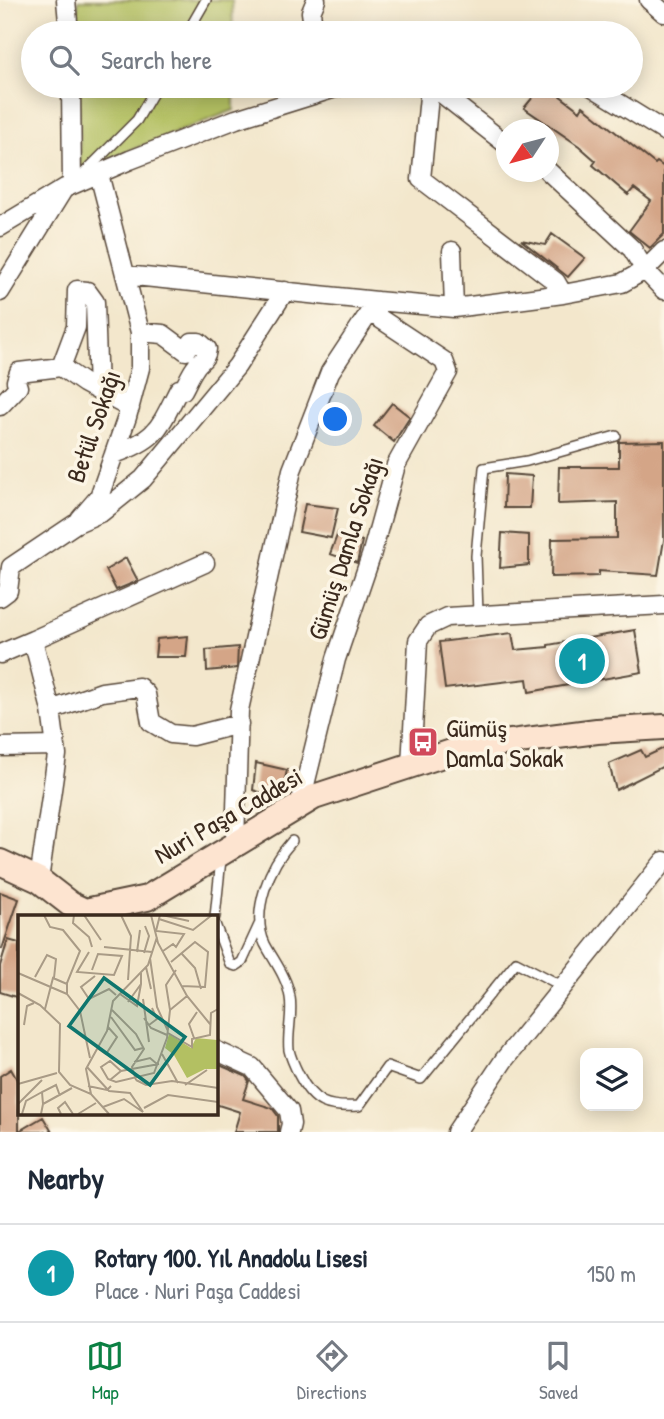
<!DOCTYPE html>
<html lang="en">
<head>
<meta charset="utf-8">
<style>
  :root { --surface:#fff; --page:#f2f2f3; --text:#1f2937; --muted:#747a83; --line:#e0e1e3; --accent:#0b8043 }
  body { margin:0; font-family:"Patrick Hand",sans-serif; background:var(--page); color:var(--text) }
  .controls { position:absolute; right:21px; bottom:21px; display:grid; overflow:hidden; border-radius:14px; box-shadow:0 4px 18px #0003 }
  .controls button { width:63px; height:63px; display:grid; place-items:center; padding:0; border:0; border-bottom:2px solid var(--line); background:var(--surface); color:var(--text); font:35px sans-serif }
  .compass { position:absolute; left:496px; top:119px; width:63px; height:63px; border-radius:50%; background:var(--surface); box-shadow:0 4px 18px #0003; rotate:234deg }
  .you { position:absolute; left:336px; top:420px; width:24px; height:24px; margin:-18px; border:5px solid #fff; border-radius:50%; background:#1a73e8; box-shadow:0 0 0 10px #1a73e833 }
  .badge { display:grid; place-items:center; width:46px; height:46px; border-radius:50%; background:var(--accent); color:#fff; font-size:23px; font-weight:700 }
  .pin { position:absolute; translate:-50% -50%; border:4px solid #fff; box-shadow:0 2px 7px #0006 }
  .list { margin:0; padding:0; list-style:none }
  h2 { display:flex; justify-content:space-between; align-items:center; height:91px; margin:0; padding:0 28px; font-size:30px }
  h2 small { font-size:23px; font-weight:400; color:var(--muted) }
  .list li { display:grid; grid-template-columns:46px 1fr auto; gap:21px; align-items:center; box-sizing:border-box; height:98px; padding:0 28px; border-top:2px solid var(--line) }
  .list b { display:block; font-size:26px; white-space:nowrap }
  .list p { margin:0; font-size:23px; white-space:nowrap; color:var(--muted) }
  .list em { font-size:23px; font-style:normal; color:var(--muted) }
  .icon { flex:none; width:38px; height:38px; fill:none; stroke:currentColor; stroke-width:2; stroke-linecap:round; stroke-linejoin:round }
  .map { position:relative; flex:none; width:664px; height:1132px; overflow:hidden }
  .search { position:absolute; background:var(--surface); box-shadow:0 4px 18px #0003; left:21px; right:21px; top:21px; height:77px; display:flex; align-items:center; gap:18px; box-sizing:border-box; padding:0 24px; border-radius:38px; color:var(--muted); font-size:26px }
  .sheet { height:189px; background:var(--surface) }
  nav { display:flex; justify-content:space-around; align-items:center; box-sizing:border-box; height:98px; border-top:2px solid var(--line); background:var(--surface); font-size:19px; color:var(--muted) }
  nav a { display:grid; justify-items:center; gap:4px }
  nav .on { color:var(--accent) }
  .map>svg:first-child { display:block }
  .green { fill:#b3c062; stroke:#777540; stroke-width:2 }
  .building { fill:#d4a587 }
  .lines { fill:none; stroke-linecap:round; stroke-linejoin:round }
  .lane-casing { stroke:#574638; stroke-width:12 }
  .street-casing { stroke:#574638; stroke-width:21 }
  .secondary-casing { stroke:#574638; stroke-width:28 }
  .lane { stroke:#fff; stroke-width:9 }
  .street { stroke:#fff; stroke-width:18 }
  .secondary { stroke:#fde4d0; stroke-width:24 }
  .labels { text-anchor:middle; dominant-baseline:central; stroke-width:7; stroke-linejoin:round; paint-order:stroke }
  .street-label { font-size:26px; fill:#3b2a1e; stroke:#fcf5e5 }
  .poi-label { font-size:26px; fill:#3b2a1e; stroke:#fcf5e5; text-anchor:start }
  .inset-road { fill:none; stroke:#a99b86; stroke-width:2 }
  .view { fill:#0f766e; fill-opacity:0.15; stroke:#0f766e; stroke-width:3.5 }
  .inset-edge { fill:none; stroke:#3b2a1e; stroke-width:3.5 }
</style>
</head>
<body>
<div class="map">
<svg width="664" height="1132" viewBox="0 0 664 1132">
  <rect width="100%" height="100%" fill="#fcf5e5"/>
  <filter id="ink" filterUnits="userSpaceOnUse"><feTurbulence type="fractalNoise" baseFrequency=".0143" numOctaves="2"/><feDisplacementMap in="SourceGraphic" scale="14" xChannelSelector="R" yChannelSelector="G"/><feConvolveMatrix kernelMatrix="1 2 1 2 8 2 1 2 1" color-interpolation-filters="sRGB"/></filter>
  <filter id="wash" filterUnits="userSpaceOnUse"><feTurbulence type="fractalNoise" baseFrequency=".00686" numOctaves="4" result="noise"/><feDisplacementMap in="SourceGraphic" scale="28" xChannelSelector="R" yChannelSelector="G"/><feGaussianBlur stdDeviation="1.57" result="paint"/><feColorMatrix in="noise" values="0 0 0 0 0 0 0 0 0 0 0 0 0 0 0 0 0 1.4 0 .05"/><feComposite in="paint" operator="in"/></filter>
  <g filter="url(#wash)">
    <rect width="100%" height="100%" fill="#f3e7cc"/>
    <path class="green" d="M78,0h154l1,33h-155z
      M79,86h155v24l-154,60z"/>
    <g id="blocks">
      <path class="building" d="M542,86h5l33,25 3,-5 72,58 2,-2 7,5v67l-14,14 -21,-17 22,-30 -17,-13 -6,7 -35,-30 3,-4 -17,-15 -55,-38z
        M552,234l33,24 -17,19 -47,-37 24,5z
        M392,403l18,14 -16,25 -20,-16z
        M664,441v99l-6,35 -59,-4v5l-48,1 1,-38 65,-1v-36l-59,2 1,-37h60v-25z
        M505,474l27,2 -2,32h-26z
        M305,504l33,4 -7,30 -32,-6z
        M338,533l24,8 -5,22 -27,-9z
        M502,533l27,2v30l-29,3z
        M126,558l12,23 -22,9 -10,-20z
        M635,630l7,42 -113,20 -2,-13 -82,10 -6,-47 73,-9 3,17 33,-3v-2z
        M188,636l-2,21h-31l2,-18z
        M238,647l-1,21 -30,3 -1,-21z
        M664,748v18l-48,24 -7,-26 32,-14 4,7z
        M256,763l31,7 -6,29 -28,-9z
        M0,892l19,7 -17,50h-2z
        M8,940l11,3v55l-19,-6v-26z
        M215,1063l30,13 4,5 -6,18 29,9 6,8v16h-44l6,-20 -25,-8z
        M11,1069l8,14v48l24,-14 9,15h-52v-56z"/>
    </g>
  </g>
  <g filter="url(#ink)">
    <use href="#blocks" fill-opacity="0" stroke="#574638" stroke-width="2"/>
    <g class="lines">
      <g class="lane-casing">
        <path id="lane" d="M187,33l19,-33
          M81,176l56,-56 20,-34
          M478,614l-2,-58 8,-88 43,-7 89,-25
          M292,841c-22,24 -42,71 -27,103 9,17 22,33 25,53 3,17 -3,36 -1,53 2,9 6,17 10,25 15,29 28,33 60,31l28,-39 34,12 95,-117 48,25
          M215,917l6,-58
          M215,924l15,40 6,2 6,-4 17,-37"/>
      </g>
      <g class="street-casing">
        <path id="street" d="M66,0l3,33
          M649,0l15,13
          M314,33l-3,-21 5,-12
          M71,86l1,99
          M430,86l-9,93 135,103 7,12
          M432,86l74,58
          M591,86l73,45
          M548,171l84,78 13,21 19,20
          M0,227l65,-39 65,-28 106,-41 106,-33
          M452,251l2,57
          M125,275l252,26
          M0,292l63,-102
          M61,367l15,-40 1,-37 10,1 8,11 3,89
          M0,406l18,-19 -2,-6 3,-9 42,-5 23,16 46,25
          M114,454c44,-15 45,-26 65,-65l4,1c4,-7 7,-15 12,-22 4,-8 11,-7 12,-19l-8,-7h-7l-6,9 -23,-17 -23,-2
          M80,519l19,-22 28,-80 13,-49v-36l-41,-158
          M0,597l8,-6 3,-24 64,-43 27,-12 41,-33 94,-113 48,-75
          M33,640l172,-77
          M0,654l33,-14 18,70 6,45 -18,125
          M51,710l51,-18 37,-5 7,7 5,28 20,12 21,2 47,-12
          M0,747l56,-1
          M411,765l7,-124 10,-15 19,-9 217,-12
          M300,805l36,-146 35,-103 25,-91 52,-93 -4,-11 -74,-49
          M235,843l4,-133 53,-240 38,-98 47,-71 77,7 109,-14 59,-11 23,-13 19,-19
          M215,1050l37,17 37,44 2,13 -2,8
          M456,1132l48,-72 160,-199"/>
      </g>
      <g class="secondary-casing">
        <path id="secondary" d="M0,862l39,18 31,24 15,7 62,-13 167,-101 150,-49 133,-17 67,-4"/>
      </g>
      <use href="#lane" class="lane"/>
      <use href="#street" class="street"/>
      <use href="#secondary" class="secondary"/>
    </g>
  </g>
  <defs>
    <g id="bus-square" transform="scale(1.575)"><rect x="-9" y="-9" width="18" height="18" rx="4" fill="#d1495b" stroke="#fcf5e5"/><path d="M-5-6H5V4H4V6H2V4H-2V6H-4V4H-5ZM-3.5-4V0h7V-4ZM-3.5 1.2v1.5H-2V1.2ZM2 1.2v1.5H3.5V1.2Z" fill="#fff"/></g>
  </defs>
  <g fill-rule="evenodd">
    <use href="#bus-square" x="423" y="742"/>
  </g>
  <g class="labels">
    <g class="street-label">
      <text transform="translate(93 426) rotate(-71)">Betül Sokağı</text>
      <text transform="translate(345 548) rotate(-72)">Gümüş Damla Sokağı</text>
      <text transform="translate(228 815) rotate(-30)">Nuri Paşa Caddesi</text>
    </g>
    <g class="poi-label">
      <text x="446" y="727">Gümüş<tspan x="446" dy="30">Damla Sokak</tspan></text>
    </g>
  </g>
  <g transform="translate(18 915)">
    <rect width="200" height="200" fill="#f3e7cc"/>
    <path d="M151,119l22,14 5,-10 21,2v29h-12l-18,9 -13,-23 -9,-7z" fill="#b3c062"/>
    <path class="inset-road" d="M26,0l6,12 13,3 17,21 -13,32v11l13,17 10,47M56,0l-1,8 16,14 3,10M66,0l17,25M103,0l10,21 -3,44M133,0l7,28 29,53 23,28M142,0l-4,16 28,3 -8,13 -3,-3 -10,7M144,0l27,6M141,4l34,11 19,-15M86,32l48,5M71,37l-12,20 37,3 8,-19 -24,-2 -6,16M119,37l3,-22M126,38l5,-17 -4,-10M164,39l13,14 6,21M132,43l7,49 11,24M153,47l24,-20 13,10 -3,35 -23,-1M128,52l5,22M0,58l49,21M77,61l-14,11 8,12 20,-10 7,6M17,62l12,-22 9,4 -2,19M0,78l22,12 20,19 -1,48 11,13 21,9 18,20M102,79l17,12 4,-22M125,84l6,43M110,87l13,-18v-11M27,94l8,-31 14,6M94,95l24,24 8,15 -12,18 4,13M152,95l-4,-25 10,-15M93,102l24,33 8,-2M126,103l7,10 16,7M6,110l3,-19 7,-3M131,110l8,-6 -5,-11M150,118l24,14v-8l18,-4 1,-22 7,-4M176,123l-5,-14 8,-12M79,133l9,6 11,-17 -9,-10M144,139l16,29M116,147l16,-4 7,6M69,152l22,24 21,2 13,19 -19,-13 -21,8M103,156l-11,-10 -9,6 7,12 8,3 38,-9 13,-35 3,-28 17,-14M92,165l11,-9 38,-7M118,165l10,5 26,-4 46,7M0,169l39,-11M167,170l22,-15M70,171l19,4 4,-4M73,179l-5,-25 21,-38 6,-30 35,-36 9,-28M0,189l24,-24M25,189l-1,-12 14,-7 4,11M126,193l24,-13 50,7M4,199l4,-13 16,-9M23,199l2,-10 29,-16M43,199l-3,-6 7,-6 8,12M60,199l18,-11"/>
    <path class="view" d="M86,63l81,59 -35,48 -81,-59z"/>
    <rect width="200" height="200" class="inset-edge"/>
  </g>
</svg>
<div class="controls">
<button><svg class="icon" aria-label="layers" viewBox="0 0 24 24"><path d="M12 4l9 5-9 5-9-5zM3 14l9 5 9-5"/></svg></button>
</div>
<svg class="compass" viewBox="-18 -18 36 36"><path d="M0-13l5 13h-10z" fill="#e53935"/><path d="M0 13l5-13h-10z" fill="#747a83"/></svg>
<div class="you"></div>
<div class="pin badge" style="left:582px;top:661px;background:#0f9aa8">1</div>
<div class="search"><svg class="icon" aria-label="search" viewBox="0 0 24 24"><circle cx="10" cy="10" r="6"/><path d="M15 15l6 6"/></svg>Search here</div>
</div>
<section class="sheet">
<h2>Nearby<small></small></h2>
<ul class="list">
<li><span class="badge" style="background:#0f9aa8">1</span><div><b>Rotary 100. Yıl Anadolu Lisesi</b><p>Place · Nuri Paşa Caddesi</p></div><em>150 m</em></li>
</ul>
</section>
<nav>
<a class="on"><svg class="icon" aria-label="map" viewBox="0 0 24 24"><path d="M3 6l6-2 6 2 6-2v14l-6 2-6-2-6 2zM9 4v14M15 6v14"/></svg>Map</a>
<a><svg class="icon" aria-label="directions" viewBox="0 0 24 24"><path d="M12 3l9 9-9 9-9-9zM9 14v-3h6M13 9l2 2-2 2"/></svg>Directions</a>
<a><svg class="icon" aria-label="saved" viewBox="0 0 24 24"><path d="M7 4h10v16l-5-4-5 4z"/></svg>Saved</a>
</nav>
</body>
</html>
